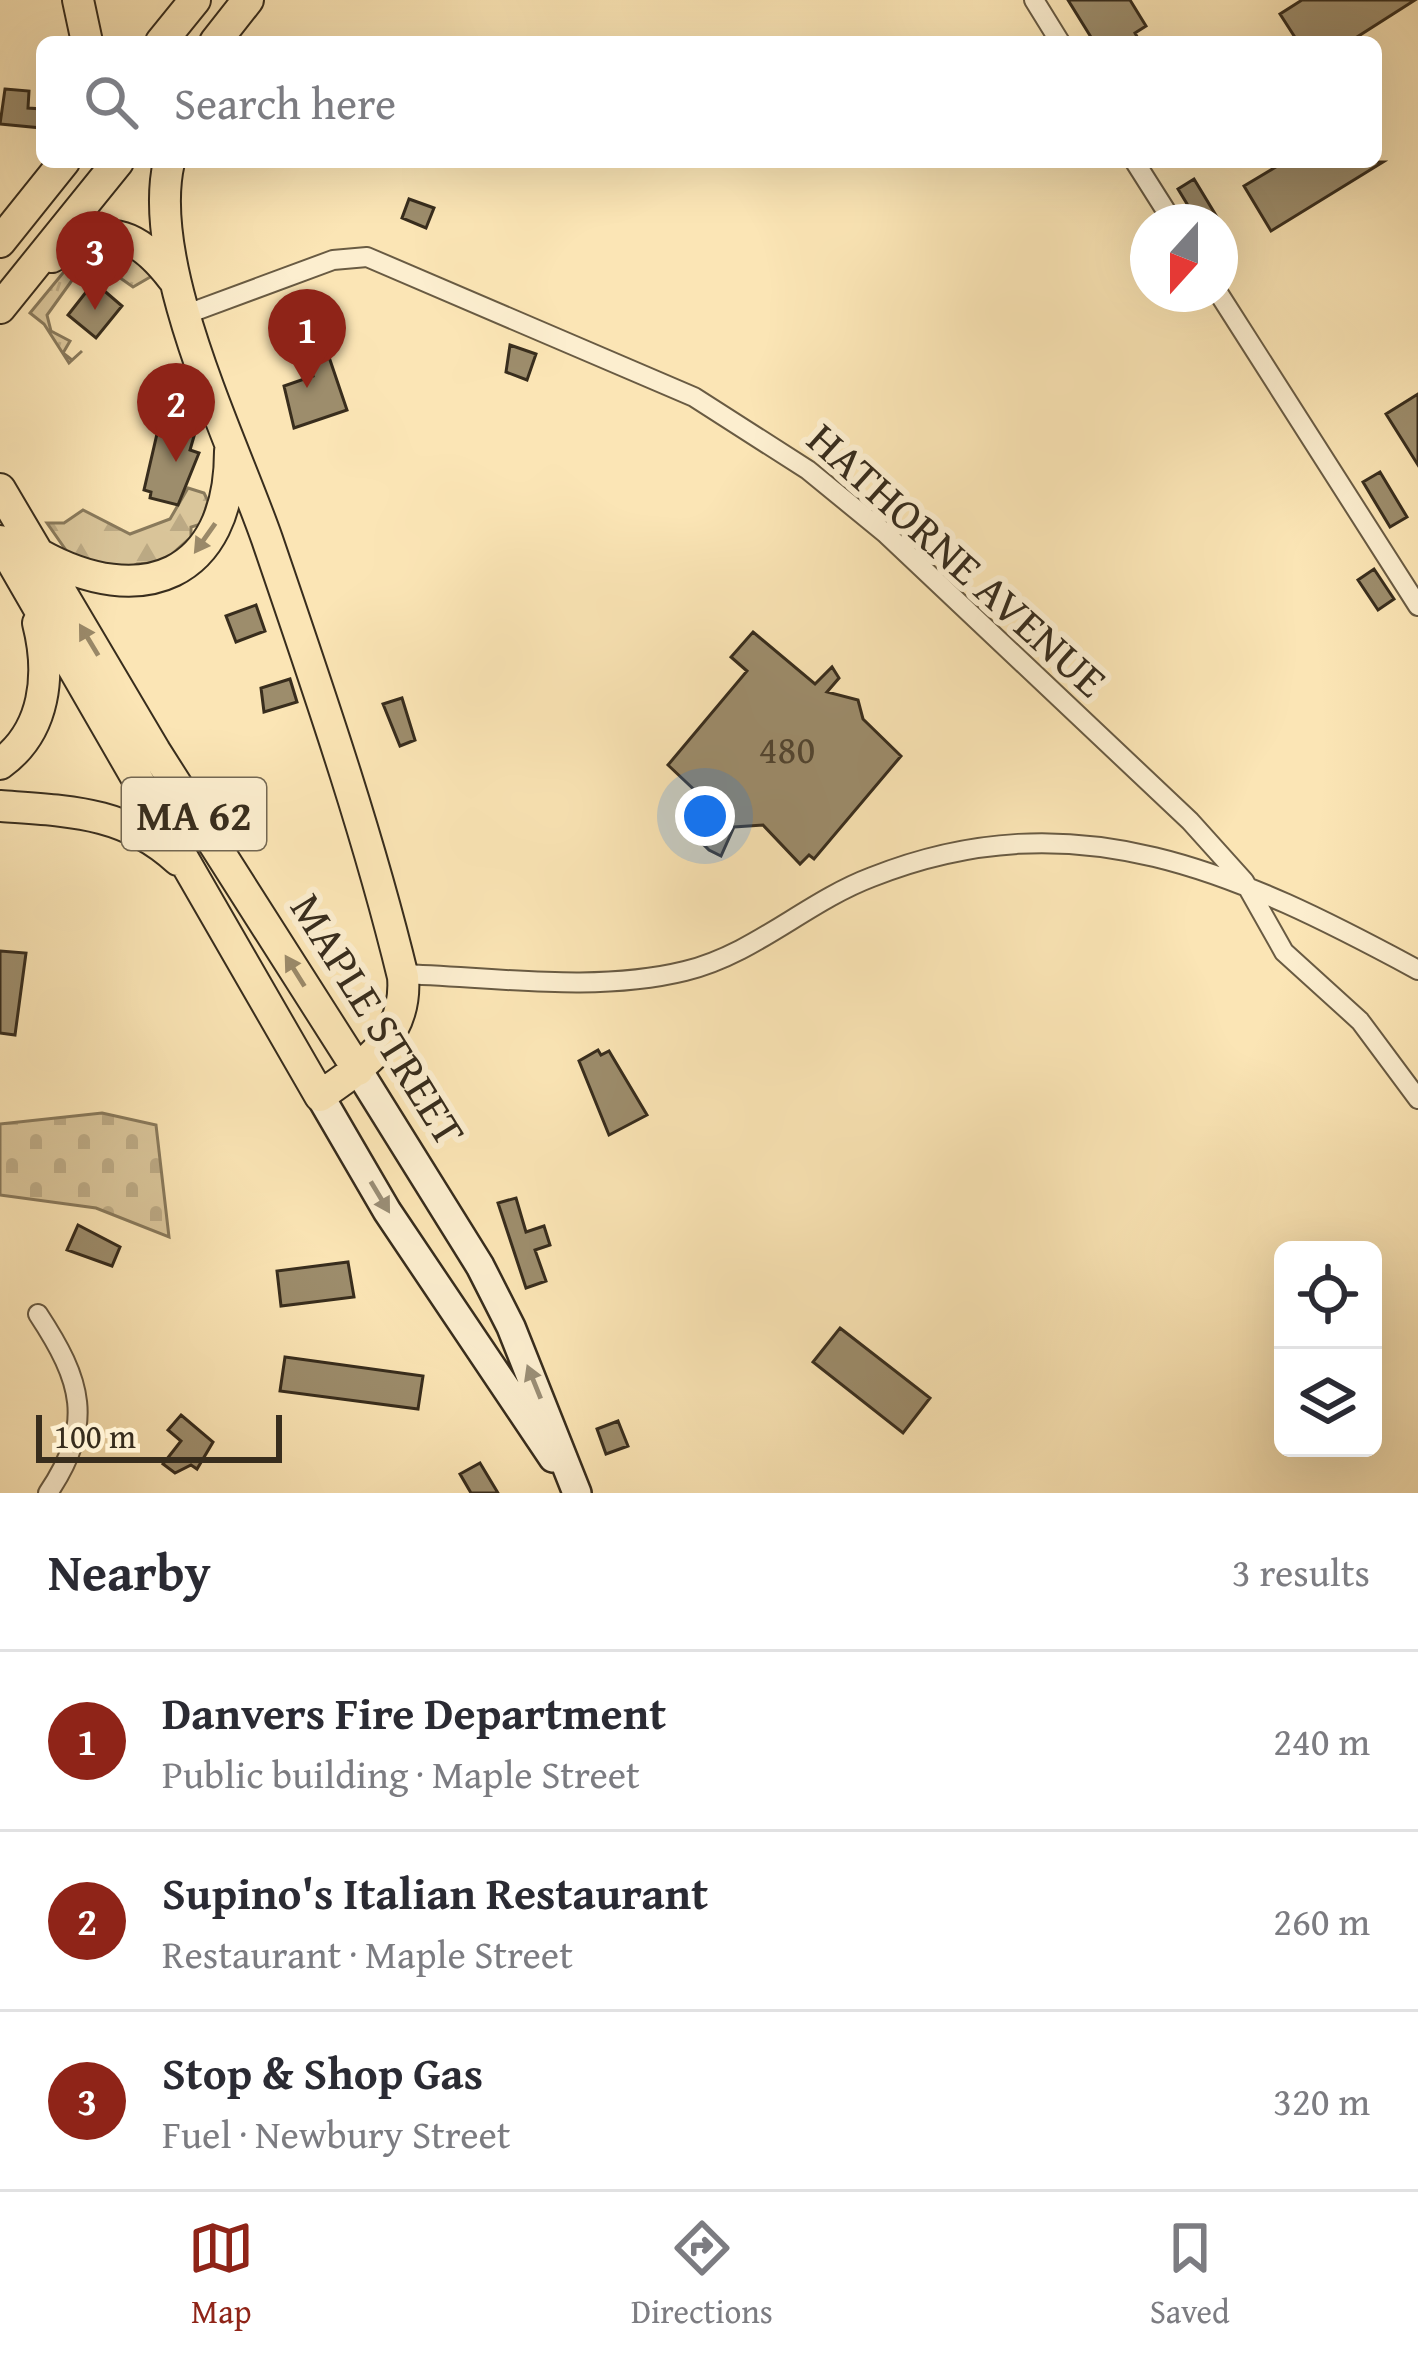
<!DOCTYPE html>
<html lang="en">
<head>
<meta charset="utf-8">
<style>
  :root { --surface:#fff; --page:#f7f7f7; --text:#2b2b33; --muted:#7c7c81; --line:#e1e1e2; --accent:#8f2418 }
  body { margin:0; font-family:"Gentium Book Plus",serif; background:var(--page); color:var(--text) }
  .controls { position:absolute; right:36px; bottom:36px; display:grid; overflow:hidden; border-radius:18px; box-shadow:0 12px 48px #0002 }
  .controls button { width:108px; height:108px; display:grid; place-items:center; padding:0; border:0; border-bottom:3px solid var(--line); background:var(--surface); color:var(--text); font:60px sans-serif }
  .compass { position:absolute; left:1130px; top:204px; width:108px; height:108px; border-radius:50%; background:var(--surface); box-shadow:0 12px 48px #0002; rotate:201deg }
  .scale { position:absolute; left:36px; bottom:30px; width:246px; box-sizing:border-box; padding-left:12px; border:6px solid #382d1d; border-top:0; font-size:33px; line-height:42px; white-space:nowrap; color:#382d1d; -webkit-text-stroke:9px #fceecf; paint-order:stroke }
  .you { position:absolute; left:705px; top:816px; width:42px; height:42px; margin:-30px; border:9px solid #fff; border-radius:50%; background:#1a73e8; box-shadow:0 0 0 18px #1a73e833 }
  .badge { display:grid; place-items:center; width:78px; height:78px; border-radius:50%; background:var(--accent); color:#fff; font-size:39px; font-weight:700 }
  .pin { position:absolute; translate:-50% -99px; filter:drop-shadow(0 3px 6px #0008) }
  .pin::after { content:''; position:absolute; top:63px; width:42px; height:36px; background:inherit; clip-path:polygon(0 0,100% 0,50% 100%) }
  .list { margin:0; padding:0; list-style:none }
  h2 { display:flex; justify-content:space-between; align-items:center; height:156px; margin:0; padding:0 48px; font-size:51px }
  h2 small { font-size:39px; font-weight:400; color:var(--muted) }
  .list li { display:grid; grid-template-columns:78px 1fr auto; gap:36px; align-items:center; box-sizing:border-box; height:180px; padding:0 48px; border-top:3px solid var(--line) }
  .list b { display:block; font-size:45px; white-space:nowrap }
  .list p { margin:0; font-size:39px; white-space:nowrap; color:var(--muted) }
  .list em { font-size:39px; font-style:normal; color:var(--muted) }
  .icon { flex:none; width:66px; height:66px; fill:none; stroke:currentColor; stroke-width:2; stroke-linecap:round; stroke-linejoin:round }
  .map { position:relative; flex:none; width:1418px; height:1493px; overflow:hidden }
  .search { position:absolute; background:var(--surface); box-shadow:0 12px 48px #0002; left:36px; right:36px; top:36px; height:132px; display:flex; align-items:center; gap:30px; box-sizing:border-box; padding:0 42px; border-radius:18px; color:var(--muted); font-size:45px }
  .sheet { height:696px; background:var(--surface) }
  nav { display:flex; justify-content:space-around; align-items:center; box-sizing:border-box; height:168px; border-top:3px solid var(--line); background:var(--surface); font-size:33px; color:var(--muted) }
  nav a { display:grid; justify-items:center; gap:6px }
  nav .on { color:var(--accent) }
  .map>svg:first-child { display:block }
  .grass { fill:url(#grass-tufts); stroke:#897a5c; stroke-width:3 }
  .forest { fill:url(#forest-firs); stroke:#897a5c; stroke-width:3 }
  .cemetery { fill:url(#cemetery-stones); stroke:#897a5c; stroke-width:3 }
  .building { fill:#9d8d6c; stroke:#382d1d; stroke-width:3 }
  .lines { fill:none; stroke-linecap:round; stroke-linejoin:round }
  .minor-casing { stroke:#695b43; stroke-width:22 }
  .secondary-casing { stroke:#382d1d; stroke-width:32 }
  .primary-casing { stroke:#382d1d; stroke-width:34 }
  .minor { stroke:#fceecf; stroke-width:18 }
  .secondary { stroke:#fceecf; stroke-width:27 }
  .primary { stroke:#fbe5b5; stroke-width:30 }
  .oneway { fill:#9a8969 }
  .oneway2 { fill:#9a8e76 }
  .labels { text-anchor:middle; dominant-baseline:central; stroke-width:12; stroke-linejoin:round; paint-order:stroke }
  .number-label { font-size:39px; fill:#514531 }
  .shield { fill:#fceecf; stroke:#736752; stroke-width:3 }
  .shield-label { font-size:42px; font-weight:bold; fill:#382d1d }
  .street-label { font-size:45px; fill:#382d1d; stroke:#fceecf }
</style>
</head>
<body>
<div class="map">
<svg width="1418" height="1493" viewBox="0 0 1418 1493">
  <defs>
    <pattern id="grass-tufts" width="24" height="20" patternUnits="userSpaceOnUse" patternTransform="scale(3)"><rect width="24" height="20" fill="#dac69b"/><path d="M3 7l-1-3M5 7V3M7 7l1-3M15 17l-1-3M17 17v-4M19 17l1-3" fill="none" stroke="#bcaa85"/></pattern>
    <pattern id="forest-firs" width="22" height="20" patternUnits="userSpaceOnUse" patternTransform="scale(3)"><rect width="22" height="20" fill="#dac69b"/><path d="M5 1l3.5 6h-7zM16 11l3.5 6h-7z" fill="#bcaa85"/></pattern>
    <pattern id="cemetery-stones" width="16" height="16" patternUnits="userSpaceOnUse" patternTransform="scale(3)"><rect width="16" height="16" fill="#dac69b"/><path d="M2 7V4a2 2 0 0 1 4 0v3zM10 15v-3a2 2 0 0 1 4 0v3z" fill="#bcaa85"/></pattern>
  </defs>
  <rect width="100%" height="100%" fill="#fbe5b5"/>
  <filter id="stains"><feTurbulence type="fractalNoise" baseFrequency=".00167" numOctaves="4"/><feColorMatrix values="0 0 0 0 .2 0 0 0 0 .09 0 0 0 0 .02 0 0 0 .5 -.17"/></filter>
  <radialGradient id="worn" r=".72"><stop offset=".6" stop-color="#630" stop-opacity="0"/><stop offset="1" stop-color="#630" stop-opacity=".3"/></radialGradient>
  <path class="grass" d="M107,248l26,7 19,21 -19,11 -34,-24 -16,2 -36,50 4,16 19,10 -7,12 9,7 10,-9 -13,12 -25,-39 -14,-11 42,-51z"/>
  <path class="forest" d="M188,488l16,5 4,8 -7,23 -10,3v10l-28,25 -26,2 -16,8 -53,-19 -21,-30h17l19,-13 47,24 40,-15z"/>
  <path class="cemetery" d="M102,1113l54,12 13,112 -73,-29 -96,-13v-71z"/>
  <path class="building" d="M1068,0h62l16,26 -11,7 5,9h-46z
    M1302,0h113l-58,37 3,5h-62l-18,-28z
    M5,89l24,2 -1,17 14,1v19l-42,-4z
    M1284,162h99l-112,69 -27,-45z
    M1194,179l26,43h-22l-20,-33z
    M409,199l25,9 -8,20 -24,-10z
    M94,282l28,24 -26,32 -28,-23z
    M510,345l26,9 -9,26 -21,-8z
    M329,357l18,53 -53,18 -10,-42 29,-10 -4,-12z
    M1418,394v71l-32,-51z
    M163,408l36,11 -9,31 9,3 -21,52 -28,-7 1,-6 -7,-2z
    M1380,472l27,45 -17,10 -27,-45z
    M1374,569l20,30 -16,11 -20,-30z
    M256,605l9,26 -29,11 -10,-26z
    M753,632l62,52 17,-17 7,11 -12,14 31,8 5,19 38,37 -87,103 -5,-4 -9,9 -37,-39 -29,2 -13,29 -12,-6 -11,-11 25,-22 -55,-52 79,-94 -16,-14z
    M290,679l7,23 -33,10 -3,-24z
    M402,698l13,42 -15,6 -17,-42z
    M0,951l26,2 -11,82 -15,-2z
    M598,1050l3,5 8,-4 38,64 -38,20 -30,-74z
    M516,1198l10,34 18,-6 6,19 -15,5 11,31 -20,7 -28,-85z
    M78,1225l42,22 -8,19 -45,-16z
    M348,1262l6,35 -73,9 -4,-35z
    M840,1328l90,70 -27,35 -90,-71z
    M285,1357l138,19 -5,33 -138,-18z
    M181,1415l32,27 -16,27 -6,-4 -16,8 -12,-9 18,-23 -13,-11z
    M618,1421l10,25 -22,8 -9,-25z
    M480,1463l18,30h-27l-11,-19z"/>
  <g class="lines">
    <g class="minor-casing">
      <path id="minor" d="M1034,0l26,42
        M1135,162l38,60
        M1219,294l199,312
        M187,314l146,-54 34,-3 327,140 114,73 77,63 305,288 54,60 40,71 76,69 58,78
        M402,974c91,3 194,19 283,-3 70,-17 121,-69 187,-94 204,-81 368,-3 546,93
        M38,1314c44,67 57,109 10,179"/>
    </g>
    <g class="secondary-casing">
      <path id="secondary" d="M358,1070l122,196 31,61 66,166
        M320,1096l67,115 166,247"/>
    </g>
    <g class="primary-casing">
      <path id="primary" d="M78,0l9,42
        M161,42l34,-42
        M215,42l33,-42
        M0,242l64,-80
        M52,257c52,-35 84,-27 121,22
        M0,308l118,-146
        M0,489l155,262 203,319
        M0,541l320,555c43,-30 88,-59 83,-119 -36,-148 -87,-294 -136,-438 -35,-100 -122,-274 -98,-377
        M39,554c102,57 191,23 191,-103
        M0,764c46,-33 51,-90 38,-141
        M0,806c68,5 125,5 178,54"/>
    </g>
    <use href="#minor" class="minor"/>
    <use href="#secondary" class="secondary"/>
    <use href="#primary" class="primary"/>
  </g>
  <defs><path id="oneway-solid" d="M-6-.8H1V-3.2L6.5 0L1 3.2V.8H-6Z" transform="scale(3)"/></defs>
  <g class="oneway">
    <use href="#oneway-solid" transform="translate(205 538) rotate(125)"/>
    <use href="#oneway-solid" transform="translate(89 640) rotate(-121)"/>
    <use href="#oneway-solid" transform="translate(295 971) rotate(-122)"/>
  </g>
  <g class="oneway2">
    <use href="#oneway-solid" transform="translate(380 1197) rotate(59)"/>
    <use href="#oneway-solid" transform="translate(534 1382) rotate(-112)"/>
  </g>
  <g class="labels">
    <g class="number-label">
      <text x="787" y="748">480</text>
    </g>
    <rect class="shield" x="122" y="778" width="144" height="72" rx="9"/>
    <g class="shield-label">
      <text x="194" y="814">MA 62</text>
    </g>
    <g class="street-label">
      <text transform="translate(958 559) rotate(42)">HATHORNE AVENUE</text>
      <text transform="translate(379 1019) rotate(58)">MAPLE STREET</text>
    </g>
  </g>
  <rect width="100%" height="100%" filter="url(#stains)"/>
  <rect width="100%" height="100%" fill="url(#worn)"/>
</svg>
<div class="controls">
<button><svg class="icon" aria-label="locate" viewBox="0 0 24 24"><circle cx="12" cy="12" r="6"/><path d="M12 2v4M12 18v4M2 12h4M18 12h4"/></svg></button>
<button><svg class="icon" aria-label="layers" viewBox="0 0 24 24"><path d="M12 4l9 5-9 5-9-5zM3 14l9 5 9-5"/></svg></button>
</div>
<svg class="compass" viewBox="-18 -18 36 36"><path d="M0-13l5 13h-10z" fill="#e53935"/><path d="M0 13l5-13h-10z" fill="#7c7c81"/></svg>
<div class="scale">100 m</div>
<div class="you"></div>
<div class="pin badge" style="left:307px;top:388px">1</div>
<div class="pin badge" style="left:176px;top:462px">2</div>
<div class="pin badge" style="left:95px;top:310px">3</div>
<div class="search"><svg class="icon" aria-label="search" viewBox="0 0 24 24"><circle cx="10" cy="10" r="6"/><path d="M15 15l6 6"/></svg>Search here</div>
</div>
<section class="sheet">
<h2>Nearby<small>3 results</small></h2>
<ul class="list">
<li><span class="badge">1</span><div><b>Danvers Fire Department</b><p>Public building · Maple Street</p></div><em>240 m</em></li>
<li><span class="badge">2</span><div><b>Supino's Italian Restaurant</b><p>Restaurant · Maple Street</p></div><em>260 m</em></li>
<li><span class="badge">3</span><div><b>Stop &amp; Shop Gas</b><p>Fuel · Newbury Street</p></div><em>320 m</em></li>
</ul>
</section>
<nav>
<a class="on"><svg class="icon" aria-label="map" viewBox="0 0 24 24"><path d="M3 6l6-2 6 2 6-2v14l-6 2-6-2-6 2zM9 4v14M15 6v14"/></svg>Map</a>
<a><svg class="icon" aria-label="directions" viewBox="0 0 24 24"><path d="M12 3l9 9-9 9-9-9zM9 14v-3h6M13 9l2 2-2 2"/></svg>Directions</a>
<a><svg class="icon" aria-label="saved" viewBox="0 0 24 24"><path d="M7 4h10v16l-5-4-5 4z"/></svg>Saved</a>
</nav>
</body>
</html>
